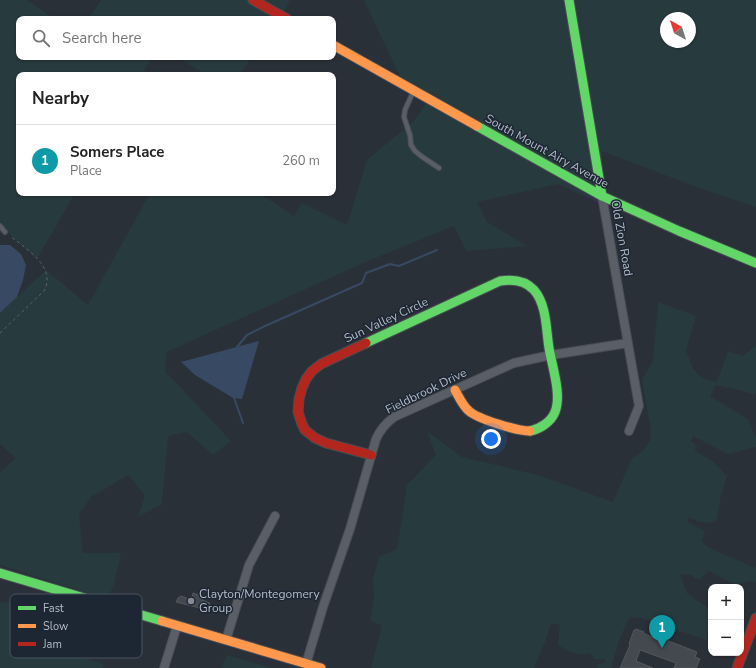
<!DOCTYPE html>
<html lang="en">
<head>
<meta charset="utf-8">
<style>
  :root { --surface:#fff; --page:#f6f6f6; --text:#222; --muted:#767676; --line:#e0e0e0; --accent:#848b96 }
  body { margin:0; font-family:"Nunito Sans",sans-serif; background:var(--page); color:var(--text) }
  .controls { position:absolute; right:12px; bottom:12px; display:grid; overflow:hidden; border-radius:8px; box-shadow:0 1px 3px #0004 }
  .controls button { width:36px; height:36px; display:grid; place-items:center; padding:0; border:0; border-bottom:1px solid var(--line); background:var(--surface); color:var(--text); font:20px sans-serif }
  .compass { position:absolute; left:660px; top:12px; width:36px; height:36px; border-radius:50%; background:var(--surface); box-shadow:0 1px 3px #0004; rotate:321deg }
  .you { position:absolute; left:491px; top:439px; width:14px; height:14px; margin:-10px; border:3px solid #fff; border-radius:50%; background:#1a73e8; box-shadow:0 0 0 6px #1a73e833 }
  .badge { display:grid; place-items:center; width:26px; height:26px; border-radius:50%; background:var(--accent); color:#fff; font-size:13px; font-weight:700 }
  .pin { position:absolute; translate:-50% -33px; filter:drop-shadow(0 1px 2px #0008) }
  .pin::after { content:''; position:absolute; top:21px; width:14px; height:12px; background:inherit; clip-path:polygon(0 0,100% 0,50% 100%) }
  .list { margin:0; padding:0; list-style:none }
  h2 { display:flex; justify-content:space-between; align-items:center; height:52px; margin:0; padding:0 16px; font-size:17px }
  h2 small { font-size:13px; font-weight:400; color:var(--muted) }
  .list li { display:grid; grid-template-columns:26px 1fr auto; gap:12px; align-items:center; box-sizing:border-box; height:72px; padding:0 16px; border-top:1px solid var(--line) }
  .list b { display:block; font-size:15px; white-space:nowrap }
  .list p { margin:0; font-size:13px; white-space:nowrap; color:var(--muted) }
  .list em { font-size:13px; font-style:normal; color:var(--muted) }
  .icon { flex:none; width:22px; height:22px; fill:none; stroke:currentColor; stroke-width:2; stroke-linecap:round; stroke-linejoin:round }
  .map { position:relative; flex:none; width:756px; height:668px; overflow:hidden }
  .search { position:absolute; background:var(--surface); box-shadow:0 1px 3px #0004; left:16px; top:16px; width:320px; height:44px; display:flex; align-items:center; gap:10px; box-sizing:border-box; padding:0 14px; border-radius:8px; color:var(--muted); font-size:15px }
  .panel { position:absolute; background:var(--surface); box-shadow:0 1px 3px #0004; left:16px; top:72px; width:320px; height:124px; border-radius:8px }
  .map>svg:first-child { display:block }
  .green { fill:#273a3e; fill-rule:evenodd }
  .water { fill:#384963 }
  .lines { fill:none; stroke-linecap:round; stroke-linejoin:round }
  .stream { stroke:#384963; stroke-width:2 }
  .building { fill:#444950; stroke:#52575f }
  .lane-casing { stroke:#484c53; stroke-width:6 }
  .street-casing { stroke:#484c53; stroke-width:10 }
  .fast-casing { stroke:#484c53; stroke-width:11 }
  .slow-casing { stroke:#484c53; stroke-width:11 }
  .jam-casing { stroke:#484c53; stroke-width:11 }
  .path { stroke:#5d636a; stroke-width:1; stroke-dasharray:3 3; stroke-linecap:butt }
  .lane { stroke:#5a5e66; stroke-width:4 }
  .street { stroke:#5a5e66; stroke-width:8 }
  .fast { stroke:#63d668; stroke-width:9 }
  .slow { stroke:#ff974d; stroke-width:9 }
  .jam { stroke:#b3261e; stroke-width:9 }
  .poi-dot { fill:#848b96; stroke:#1d2633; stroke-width:1.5 }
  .labels { text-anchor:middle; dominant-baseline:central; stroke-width:3; stroke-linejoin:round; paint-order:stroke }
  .street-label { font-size:12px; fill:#b4bcc9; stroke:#1d2633 }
  .poi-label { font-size:12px; fill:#b4bcc9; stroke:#1d2633; text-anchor:start }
  .key { fill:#1d2633; stroke:#4a5360; stroke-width:1 }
  .key-label { font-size:11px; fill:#b4bcc9 }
</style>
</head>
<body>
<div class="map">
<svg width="756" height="668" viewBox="0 0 756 668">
  <rect width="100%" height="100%" fill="#2a3038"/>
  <path class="green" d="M0,0h27l23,16 -1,3h-30v38h133l-10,18h-123v118h56l-38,66 -34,-31 -3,3z
    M101,0h189l-11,19h-191z
    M364,0h392v207l-57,-19 -97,-37 -1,53 -43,-20 -81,18 10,20 40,24 -61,5 -12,-25 -91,37 -196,89 -2,19 66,70 -18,14 -26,-23 -19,4 -6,68 -24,13 7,-22 -17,-20 -37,22 -12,18 4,38h38l-7,32 -7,14 -107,-34v-92l16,-15 -16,-14v-131l46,-43 42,35 62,-112h109l35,23 8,-13 45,22 20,-65 47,-39 16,-23 -26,-13zM666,18h24v24h-24z
    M178,57h74l-13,18h-33z
    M658,302l38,14 -10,34 7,19 9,9 15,4 11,-31 15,5 13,-11v48h-1l-2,2 -9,-4 -28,-6 -6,11 38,23 8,19v9l-28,7 -35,-18 -2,5 5,4 -1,6 19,11 13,14 -7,24 -3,19c-9,8 -17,2 -27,-1l-2,1v2l1,2 16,8 -3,10 4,5 12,6 26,11 10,5 2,-1v15l-6,-1 -12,3 -8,-2 -21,-11 -9,8 -5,-1 -5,-4 -10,1 7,18 24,17v33l-13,-6 -57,-19 -11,-1 -10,21 -8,26v4h-14l-3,-2 11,-4 -1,-3h-11l-4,-6c-12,4 -22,-2 -32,-8l2,-20 -9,-2 -4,14 -13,31h-163l11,-43 -12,-4 4,-22 -1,-20 6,-22 18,-8 10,-64 29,-30 -9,-24 35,26 76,18 75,27 19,-44 11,-7 7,-10 1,-11 -9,-50 11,-19z
    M42,596l67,20 -35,39 30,9 -2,4h-102v-65z
    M227,655l45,13h-51z"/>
  <path class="water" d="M0,245h10l11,9 5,11 -3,15 -6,17 -17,16z
    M259,341l-17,58 -9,-1 -38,-23 -14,-13z"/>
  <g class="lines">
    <path class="stream" d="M237,347l10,-12 18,-9 97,-43 4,-10 24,-9 9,2 38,-16
      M233,395l10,28"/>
  </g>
  <path class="building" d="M193,593l8,3v2l2,1 -1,1 8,3 -2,7 -32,-8 2,-4 3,-2 8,3v-2h3z
    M636,629l8,3 -1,1 9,4 1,-2 44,17 -2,5 5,2 -4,9h-22l2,-5 -36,-13 -4,11 17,7h-33l10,-23 -1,-1 5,-14h1z"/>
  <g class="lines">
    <g class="lane-casing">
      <path id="lane" d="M413,92l-8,18 -1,7 6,18 1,10 4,6 6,5 18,12
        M0,226l5,6"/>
    </g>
    <g class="street-casing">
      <path id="street" d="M602,196l37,210 -10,25
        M226,640l23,-75 26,-49
        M306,664l17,-57 27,-78 26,-90c4,-9 10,-16 18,-22l120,-54 37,-8 77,-12
        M164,668l13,-42"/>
    </g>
    <g class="fast-casing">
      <path id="fast" d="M569,0l33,196
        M477,126l125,70 77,35 77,32
        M366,343l134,-62c12,-2 25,-1 34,9 13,15 12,40 15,58 3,18 13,47 6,64 -4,10 -15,17 -25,19
        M0,573l162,48"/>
    </g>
    <g class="slow-casing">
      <path id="slow" d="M333,45l144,81
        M455,390c4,7 8,16 14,21 9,8 48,20 61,20
        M162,621l159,47"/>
    </g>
    <g class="jam-casing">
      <path id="jam" d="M253,0l34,19
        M366,343l-45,21 -9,7 -6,8 -4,9 -3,11 -1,13 4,12 3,6 10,8 11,5 45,12
        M737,668l19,-50"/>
    </g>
    <path class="path" d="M0,333l44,-42c13,-24 -18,-42 -34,-55"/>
    <use href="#lane" class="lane"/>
    <use href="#street" class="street"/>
    <use href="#fast" class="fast"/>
    <use href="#slow" class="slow"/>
    <use href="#jam" class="jam"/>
  </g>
  <circle class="poi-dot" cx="191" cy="601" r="4"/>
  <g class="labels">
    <g class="street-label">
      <text transform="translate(547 151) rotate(29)">South Mount Airy Avenue</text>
      <text transform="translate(622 238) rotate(80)">Old Zion Road</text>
      <text transform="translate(386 320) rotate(-25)">Sun Valley Circle</text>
      <text transform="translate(426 391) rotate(-26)">Fieldbrook Drive</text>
    </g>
    <g class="poi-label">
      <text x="199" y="594">Clayton/Montegomery<tspan x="199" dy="14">Group</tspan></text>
    </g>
  </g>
  <rect x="10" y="594" width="132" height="64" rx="6" class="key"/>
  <rect x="18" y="606" width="18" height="4" fill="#63d668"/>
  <rect x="18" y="624" width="18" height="4" fill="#ff974d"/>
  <rect x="18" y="642" width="18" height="4" fill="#b3261e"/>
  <g class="key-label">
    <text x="43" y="612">Fast</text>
    <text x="43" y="630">Slow</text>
    <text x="43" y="648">Jam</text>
  </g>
</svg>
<div class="controls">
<button>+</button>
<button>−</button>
</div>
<svg class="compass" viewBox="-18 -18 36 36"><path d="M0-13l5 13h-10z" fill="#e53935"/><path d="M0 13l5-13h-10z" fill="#767676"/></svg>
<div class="you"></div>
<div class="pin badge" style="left:662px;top:648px;background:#0f9aa8">1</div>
<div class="search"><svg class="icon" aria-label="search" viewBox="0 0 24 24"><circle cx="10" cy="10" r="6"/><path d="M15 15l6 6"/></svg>Search here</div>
<section class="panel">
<h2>Nearby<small></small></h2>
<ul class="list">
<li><span class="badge" style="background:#0f9aa8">1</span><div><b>Somers Place</b><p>Place</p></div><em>260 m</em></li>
</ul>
</section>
</div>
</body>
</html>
